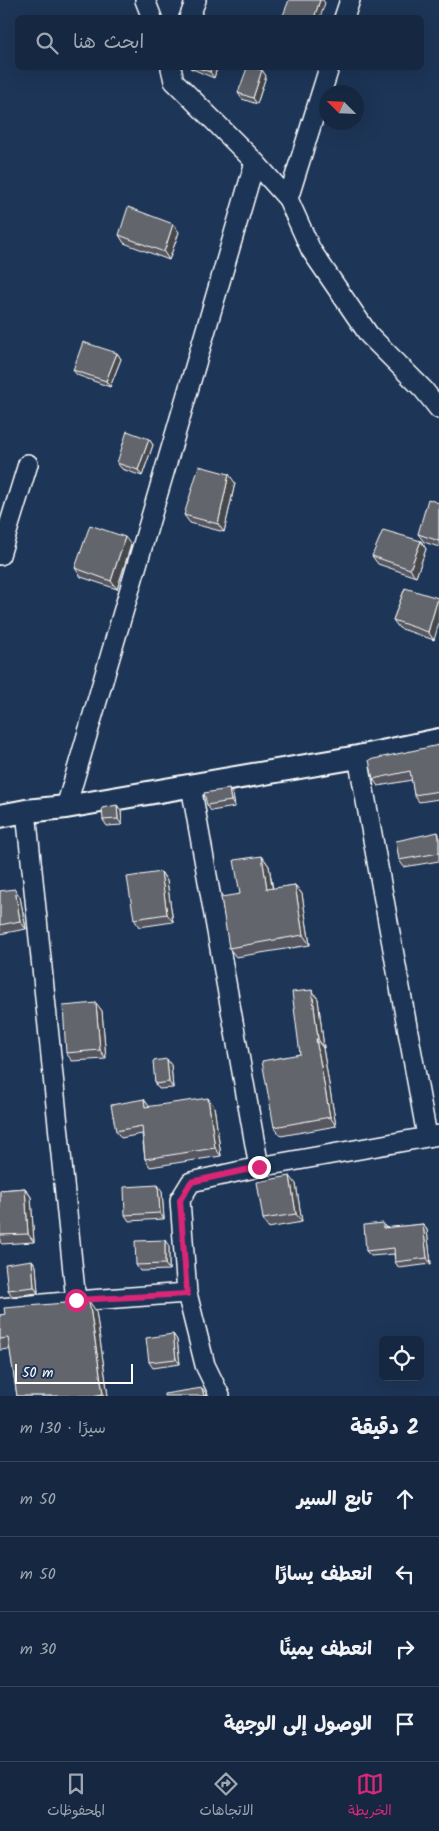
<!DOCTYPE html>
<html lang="ar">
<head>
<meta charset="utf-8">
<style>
  :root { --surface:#162841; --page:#1f3048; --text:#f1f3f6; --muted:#9ea6b1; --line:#35445a; --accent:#db2777 }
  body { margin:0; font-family:Kalam,"Playpen Sans Arabic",sans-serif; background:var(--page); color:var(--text); direction:rtl }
  .controls { position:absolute; right:15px; bottom:15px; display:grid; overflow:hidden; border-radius:8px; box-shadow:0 5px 20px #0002 }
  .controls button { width:45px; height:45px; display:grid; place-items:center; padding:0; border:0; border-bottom:1px solid var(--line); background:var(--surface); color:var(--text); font:25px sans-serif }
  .compass { position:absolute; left:319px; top:85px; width:45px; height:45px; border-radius:50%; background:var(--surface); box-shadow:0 5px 20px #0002; rotate:294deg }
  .scale { position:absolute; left:15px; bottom:12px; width:118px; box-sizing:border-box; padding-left:5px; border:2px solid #fff; border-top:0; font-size:14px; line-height:18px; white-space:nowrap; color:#fff; -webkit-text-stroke:4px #1d3557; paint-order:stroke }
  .stop { position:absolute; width:15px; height:15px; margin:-11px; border:4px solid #db2777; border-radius:50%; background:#fff }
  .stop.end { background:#db2777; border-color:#fff; box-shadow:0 1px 5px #0008 }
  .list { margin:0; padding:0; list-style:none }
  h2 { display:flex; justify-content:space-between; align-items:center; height:65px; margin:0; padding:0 20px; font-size:21px }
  h2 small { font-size:16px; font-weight:400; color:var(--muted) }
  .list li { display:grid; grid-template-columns:32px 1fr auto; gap:15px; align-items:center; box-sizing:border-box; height:75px; padding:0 20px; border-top:1px solid var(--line) }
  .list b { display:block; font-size:19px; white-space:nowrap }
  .list em { font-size:16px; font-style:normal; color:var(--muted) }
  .icon { flex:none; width:28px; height:28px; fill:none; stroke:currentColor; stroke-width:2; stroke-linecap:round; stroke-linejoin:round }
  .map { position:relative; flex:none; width:439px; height:1396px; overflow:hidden; direction:ltr }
  .search { position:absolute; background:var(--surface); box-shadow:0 5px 20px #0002; left:15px; right:15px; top:15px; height:55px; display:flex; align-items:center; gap:12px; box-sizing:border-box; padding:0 18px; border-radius:8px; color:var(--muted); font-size:19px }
  .sheet { height:365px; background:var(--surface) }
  nav { display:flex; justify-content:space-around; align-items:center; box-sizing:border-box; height:70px; border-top:1px solid var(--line); background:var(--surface); font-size:14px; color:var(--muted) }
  nav a { display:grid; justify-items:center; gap:2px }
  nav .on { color:var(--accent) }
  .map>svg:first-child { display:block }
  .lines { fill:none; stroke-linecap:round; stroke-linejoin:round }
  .minor-casing { stroke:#fff; stroke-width:22 }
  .tertiary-casing { stroke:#fff; stroke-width:26 }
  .minor { stroke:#1d3557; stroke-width:19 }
  .tertiary { stroke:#1d3557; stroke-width:22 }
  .wall { fill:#55575e; stroke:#fff }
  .shaded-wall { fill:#45474c; stroke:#fff }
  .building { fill:#63656d; stroke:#fff }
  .route { stroke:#db2777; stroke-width:6 }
</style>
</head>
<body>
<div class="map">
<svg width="439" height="1396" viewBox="0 0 439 1396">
  <rect width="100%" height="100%" fill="#1d3557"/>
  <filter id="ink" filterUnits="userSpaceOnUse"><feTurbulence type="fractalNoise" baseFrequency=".02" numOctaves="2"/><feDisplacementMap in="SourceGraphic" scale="10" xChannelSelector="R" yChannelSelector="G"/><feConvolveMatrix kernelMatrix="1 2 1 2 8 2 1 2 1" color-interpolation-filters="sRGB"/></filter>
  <g filter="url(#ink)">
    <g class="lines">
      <g class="minor-casing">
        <path id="minor" d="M145,0l7,18
          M189,18l7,-18
          M344,18l6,-18
          M171,68l3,13 81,81 33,37 23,51 58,85 54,54 16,20
          M288,199l41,-131
          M0,555l28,-91
          M358,757l69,379
          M191,786l68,381
          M66,807l189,-645
          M26,811l50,490
          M0,1308l76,-7 111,-8
          M220,1396l-15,-31 -18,-72 -7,-93 11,-18 68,-15 180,-32"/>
      </g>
      <g class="tertiary-casing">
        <path id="tertiary" d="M0,816l26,-5 40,-4 292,-50 81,-17"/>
      </g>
      <use href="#minor" class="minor"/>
      <use href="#tertiary" class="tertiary"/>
    </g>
    <path class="wall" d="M190,68h27l-3,10z
      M262,70l4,6 -9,28 -15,-5 -4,-6z
      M179,232l-10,28 -45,-17 -5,-8z
      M117,353l4,6 -11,28 -33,-12 -4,-5z
      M149,439l4,6 -11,31 -20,-7 -5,-6z
      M235,483l-11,49 -34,-9 -6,-8z
      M439,503v44l-15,-5 -6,-8z
      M421,541l5,8 -10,28 -38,-13 -6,-8z
      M131,545l-14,44 -36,-12 -6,-9z
      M405,588l29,52 -35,-12 -6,-8z
      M439,745v54l-20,3 -5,-7 -2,-15 -34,6 -5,-7z
      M233,795l2,12 -24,4 -4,-6z
      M117,805l4,6 1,14 -15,1 -4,-6z
      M438,832l1,2v27l-35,6 -5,-7z
      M262,856l7,10 4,23 22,-4 7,9 8,51 -74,12 -7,-9 11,-54z
      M161,872l6,9 6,41 -34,5 -5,-8z
      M0,891l20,6 6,32 -26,5z
      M312,990l6,9 6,49h-1l13,78 -55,10 -7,-9 26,-73z
      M96,1003l6,8 4,48 -34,2 -6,-8z
      M171,1065l2,23 -14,1 -4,-5z
      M149,1106v1l65,-1 7,50 -71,11 -5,-8 -3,-25 -21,4 -5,-7z
      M296,1184l6,38 -34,6 -5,-9z
      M25,1188l6,9 3,45 -32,2 -2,-2v-52z
      M162,1191l2,28 -35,2 -4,-6z
      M383,1223l3,5 37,-4 4,6 4,34 -32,4 -4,-6 -1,-8 -23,2 -5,-5z
      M169,1246v24l-29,1 -4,-6z
      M32,1260l4,6 2,27 -26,3 -4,-6z
      M96,1311l12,85h-91l-7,-47 -10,1v-35z
      M173,1334l4,6 3,24 -27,4 -4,-6z"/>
    <path class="shaded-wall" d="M320,0h3l2,3 -5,15h-6z
      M211,68h6l-3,10 -4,-6z
      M262,70l4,6 -9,28 -4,-6z
      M173,224l6,8 -10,28 -5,-8z
      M117,353l4,6 -11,28 -4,-6z
      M149,439l4,6 -11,31 -4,-6z
      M229,474l6,9 -11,49 -6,-8z
      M125,537l6,8 -14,44 -6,-8z
      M421,541l5,8 -10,28 -6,-8z
      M438,598l1,1v24l-5,17 -6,-8z
      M229,789l4,6 2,12 -4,-6z
      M117,805l4,6 1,14 -4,-6z
      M262,856l7,10 5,33 -7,-10z
      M161,872l6,9 6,41 -6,-8z
      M295,885l7,9 8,51 -7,-10z
      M15,889l5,8 6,32 -6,-8z
      M312,990l6,9 6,49 -6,-9z
      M96,1003l6,8 4,48 -6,-9z
      M316,1039l7,9 13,78 -6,-9z
      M167,1059l4,6 2,23 -4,-6z
      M208,1098l6,8 7,50 -6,-8z
      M144,1099l5,7 2,9 -6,-8z
      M290,1176l6,8 6,38 -6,-8z
      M158,1185l4,6 2,28 -4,-6z
      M25,1188l6,9 3,45 -6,-8z
      M423,1224l4,6 4,34 -4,-6z
      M165,1240l4,6v24l-4,-6z
      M32,1260l4,6 2,27 -4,-6z
      M89,1301l7,10 12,85h-4l-1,-2z
      M173,1334l4,6 3,24 -4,-5z
      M202,1388l4,5 1,3h-3z"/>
    <path class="building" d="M289,0h31l-6,18h-32z
      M198,68h13l-1,4z
      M247,68h7l8,2 -9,28 -15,-5z
      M128,207l45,17 -9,28 -45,-17z
      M83,342l34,11 -11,28 -33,-11z
      M127,431l22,8 -11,31 -21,-7z
      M199,466l30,8 -11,50 -34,-9z
      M428,499l11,4v38l-21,-7z
      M90,525l35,12 -14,44 -36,-13z
      M383,530l38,11 -11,28 -38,-13z
      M405,588l33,10 -10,34 -35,-12z
      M439,745v46l-25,4 -4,-24 -37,8 -4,-19z
      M229,789l2,12 -24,4 -3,-12z
      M117,805l1,14 -15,1 -1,-12z
      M438,832l1,6v15l-40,7 -3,-19z
      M262,856l5,33 28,-4 8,50 -74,13 -8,-51 19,-3 -6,-34z
      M161,872l6,42 -33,5 -7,-42z
      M15,889l5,32 -20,4v-34z
      M312,990l6,49h-2l14,78 -56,10 -12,-66 38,-7 -8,-62z
      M96,1003l4,47 -34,3 -3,-47z
      M167,1059l2,23 -14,2 -2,-23z
      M208,1098l7,50 -70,11 -3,-33 -26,5 -5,-26 33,-6 1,8z
      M290,1176l6,38 -33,5 -6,-37z
      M158,1185l2,28 -35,2 -1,-28z
      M25,1188l3,46 -28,1v-45z
      M383,1223v5l40,-4 4,34 -32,4 -1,-14 -28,3 -2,-26z
      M165,1240v24l-29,1 -1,-24z
      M32,1260l2,27 -26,3 -3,-26z
      M89,1301l14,93 -13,2h-73l-9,-58 -8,1v-24l5,-1 -1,-6z
      M173,1334l3,25 -27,3 -3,-24z
      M202,1388l2,8h-40v-2z"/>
  </g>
  <g class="lines" filter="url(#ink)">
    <path class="route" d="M76,1300l111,-6 -7,-94 11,-18 68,-15"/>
  </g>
</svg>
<div class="controls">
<button><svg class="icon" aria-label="locate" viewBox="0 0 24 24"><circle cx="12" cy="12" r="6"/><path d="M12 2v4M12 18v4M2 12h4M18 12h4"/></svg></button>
</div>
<svg class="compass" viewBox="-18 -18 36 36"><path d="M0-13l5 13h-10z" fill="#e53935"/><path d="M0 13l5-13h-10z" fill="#9ea6b1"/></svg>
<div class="scale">50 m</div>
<div class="stop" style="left:76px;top:1300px"></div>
<div class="stop end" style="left:259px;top:1167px"></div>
<div class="search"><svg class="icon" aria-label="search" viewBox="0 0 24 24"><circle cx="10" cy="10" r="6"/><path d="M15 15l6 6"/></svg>ابحث هنا</div>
</div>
<section class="sheet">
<h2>2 دقيقة<small>سيرًا · 130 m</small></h2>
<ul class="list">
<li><svg class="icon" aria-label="ahead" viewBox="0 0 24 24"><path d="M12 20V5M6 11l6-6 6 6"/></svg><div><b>تابع السير</b></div><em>50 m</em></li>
<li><svg class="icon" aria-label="left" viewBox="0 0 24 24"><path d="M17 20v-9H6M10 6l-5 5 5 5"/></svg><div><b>انعطف يسارًا</b></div><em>50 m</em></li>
<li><svg class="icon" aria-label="right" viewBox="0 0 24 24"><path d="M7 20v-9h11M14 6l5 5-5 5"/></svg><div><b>انعطف يمينًا</b></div><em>30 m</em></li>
<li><svg class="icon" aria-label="arrive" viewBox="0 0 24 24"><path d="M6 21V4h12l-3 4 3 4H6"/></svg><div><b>الوصول إلى الوجهة</b></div></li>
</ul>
</section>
<nav>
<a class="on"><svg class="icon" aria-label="map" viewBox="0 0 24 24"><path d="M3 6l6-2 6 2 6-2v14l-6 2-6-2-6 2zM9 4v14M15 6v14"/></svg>الخريطة</a>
<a><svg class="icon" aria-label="directions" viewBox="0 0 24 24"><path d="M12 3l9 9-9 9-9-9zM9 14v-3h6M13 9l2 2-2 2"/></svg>الاتجاهات</a>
<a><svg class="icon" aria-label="saved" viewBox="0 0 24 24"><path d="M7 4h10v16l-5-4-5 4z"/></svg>المحفوظات</a>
</nav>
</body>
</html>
